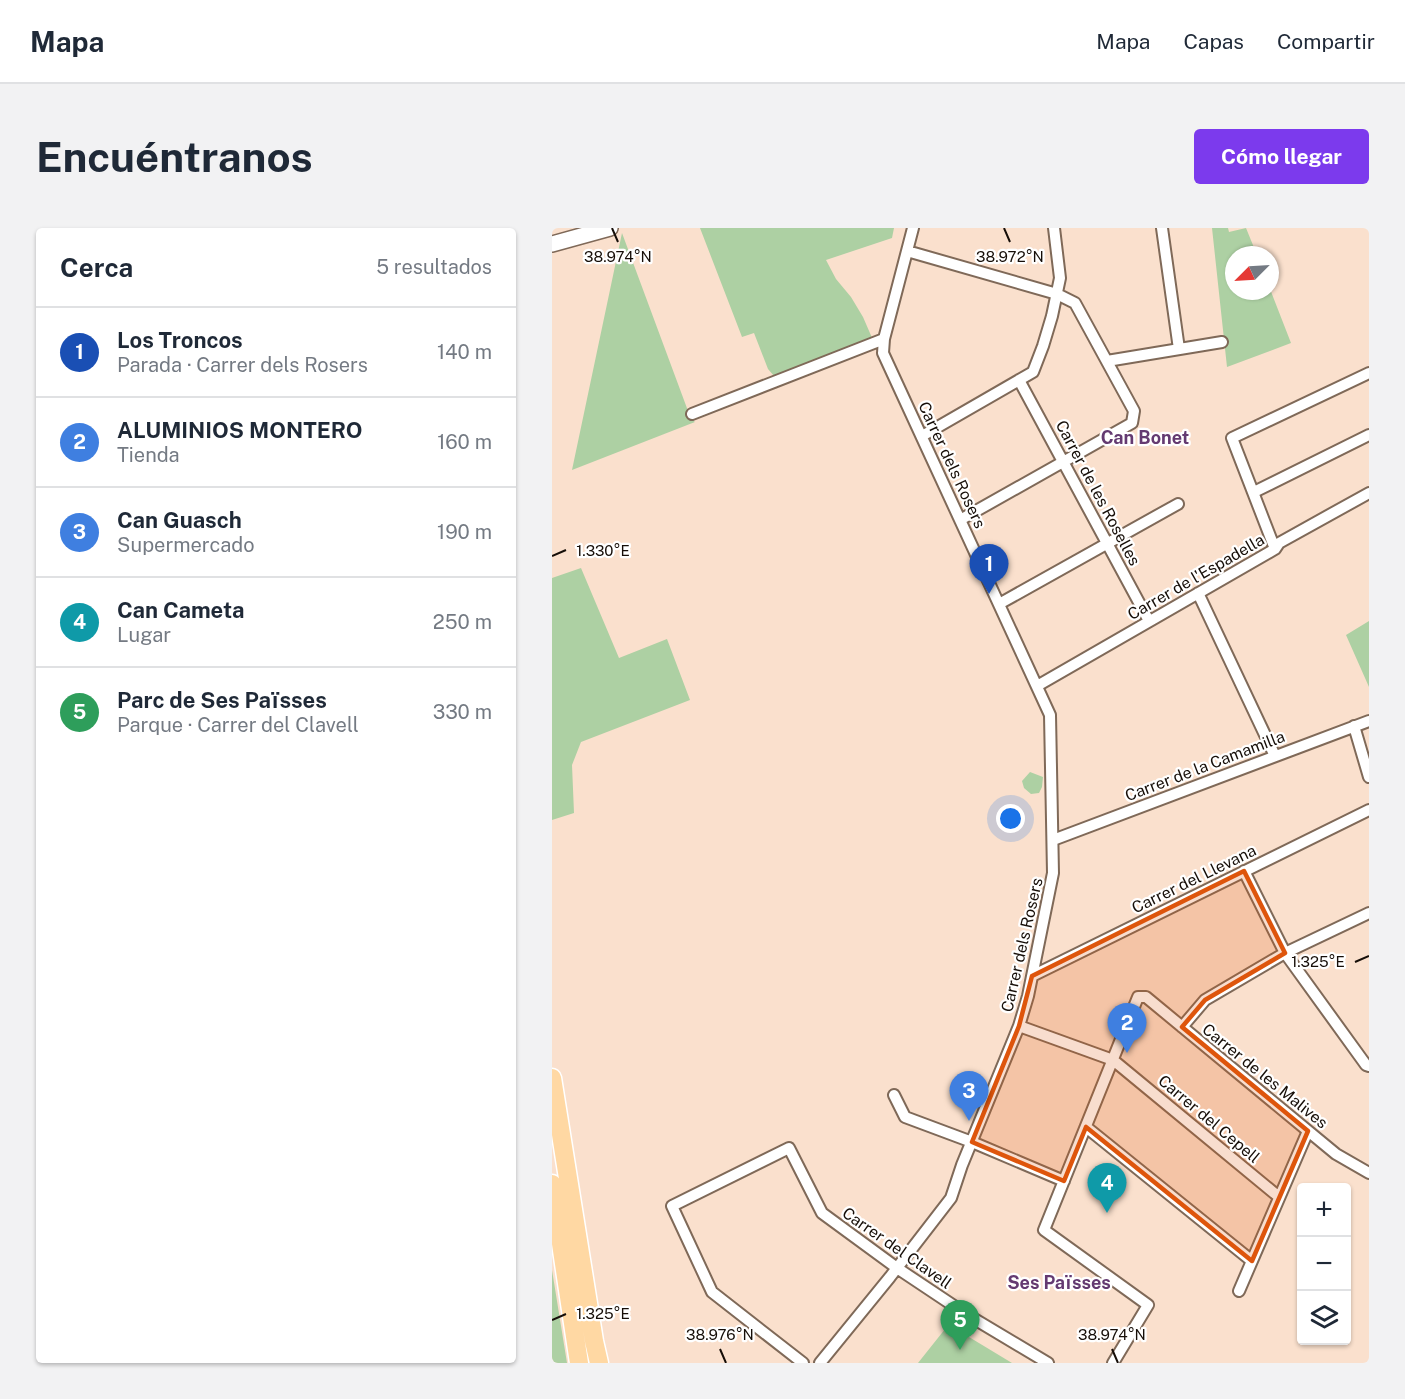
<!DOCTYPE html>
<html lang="es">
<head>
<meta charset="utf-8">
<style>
  :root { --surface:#fff; --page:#f2f2f3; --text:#1f2937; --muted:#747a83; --line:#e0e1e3; --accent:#7c3aed }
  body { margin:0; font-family:"Public Sans",sans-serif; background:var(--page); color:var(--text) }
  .controls { position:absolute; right:18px; bottom:18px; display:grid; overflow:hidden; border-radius:6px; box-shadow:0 2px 4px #0004 }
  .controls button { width:54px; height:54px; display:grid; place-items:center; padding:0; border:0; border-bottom:2px solid var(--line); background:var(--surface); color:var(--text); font:30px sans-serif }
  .compass { position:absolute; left:673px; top:18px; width:54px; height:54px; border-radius:50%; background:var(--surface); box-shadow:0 2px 4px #0004; rotate:246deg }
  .you { position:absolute; left:459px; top:591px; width:21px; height:21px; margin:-15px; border:4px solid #fff; border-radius:50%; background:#1a73e8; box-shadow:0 0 0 9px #1a73e833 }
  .badge { display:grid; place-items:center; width:39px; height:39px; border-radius:50%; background:var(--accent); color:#fff; font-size:20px; font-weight:700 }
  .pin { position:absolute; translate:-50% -50px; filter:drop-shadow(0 2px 3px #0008) }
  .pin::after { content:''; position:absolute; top:32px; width:21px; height:18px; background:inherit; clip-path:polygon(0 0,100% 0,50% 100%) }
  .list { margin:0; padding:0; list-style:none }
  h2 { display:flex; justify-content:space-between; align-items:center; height:78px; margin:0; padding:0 24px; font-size:26px }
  h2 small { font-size:20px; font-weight:400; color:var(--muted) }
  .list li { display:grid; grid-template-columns:39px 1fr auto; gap:18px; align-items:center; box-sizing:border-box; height:90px; padding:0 24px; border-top:2px solid var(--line) }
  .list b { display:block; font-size:22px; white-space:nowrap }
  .list p { margin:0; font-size:20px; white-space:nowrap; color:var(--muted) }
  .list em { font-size:20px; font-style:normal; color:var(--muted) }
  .icon { flex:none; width:33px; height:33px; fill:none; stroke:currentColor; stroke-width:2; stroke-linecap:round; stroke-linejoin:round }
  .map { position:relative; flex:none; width:817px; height:1135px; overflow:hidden; border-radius:6px }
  header { display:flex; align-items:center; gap:36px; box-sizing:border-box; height:84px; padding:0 30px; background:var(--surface); border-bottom:2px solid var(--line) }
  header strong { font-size:28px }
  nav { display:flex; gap:33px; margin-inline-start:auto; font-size:21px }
  .intro { display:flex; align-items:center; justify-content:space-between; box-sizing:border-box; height:144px; padding:0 36px }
  h1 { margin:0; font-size:42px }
  .button { padding:15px 27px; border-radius:6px; background:var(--accent); color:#fff; font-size:21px; font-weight:700 }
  main { display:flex; gap:36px; padding:0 36px }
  aside { flex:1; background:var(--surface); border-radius:6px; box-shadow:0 2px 4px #0004 }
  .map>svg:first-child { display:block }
  .green { fill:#add0a3 }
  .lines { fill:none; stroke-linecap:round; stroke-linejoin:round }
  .street-casing { stroke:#7f6958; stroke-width:14 }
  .secondary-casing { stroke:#7f6958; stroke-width:18 }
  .primary-casing { stroke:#fff; stroke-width:21 }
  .street { stroke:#fff; stroke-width:10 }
  .secondary { stroke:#fff; stroke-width:15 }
  .primary { stroke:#ffd8a3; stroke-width:18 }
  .marked { fill:#de550c; fill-opacity:0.2; stroke:#de550c; stroke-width:4.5; stroke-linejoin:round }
  .ticks { fill:none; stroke:#160e08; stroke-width:2 }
  .labels { text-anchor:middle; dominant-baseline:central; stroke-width:4.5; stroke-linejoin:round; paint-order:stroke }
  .street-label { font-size:16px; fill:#160e08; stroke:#fff }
  .neighbourhood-label { font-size:18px; font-weight:bold; fill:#643a71; stroke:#fff }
  .ticks-label { font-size:15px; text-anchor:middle; fill:#160e08; stroke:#fff; stroke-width:4.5; stroke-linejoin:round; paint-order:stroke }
</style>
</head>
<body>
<header>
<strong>Mapa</strong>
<nav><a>Mapa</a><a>Capas</a><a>Compartir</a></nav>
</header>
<div class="intro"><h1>Encuéntranos</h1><a class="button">Cómo llegar</a></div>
<main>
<aside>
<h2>Cerca<small>5 resultados</small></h2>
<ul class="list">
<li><span class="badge" style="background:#1a4fb4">1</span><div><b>Los Troncos</b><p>Parada · Carrer dels Rosers</p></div><em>140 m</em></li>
<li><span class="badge" style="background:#3f7fe0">2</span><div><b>ALUMINIOS MONTERO</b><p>Tienda</p></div><em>160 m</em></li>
<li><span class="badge" style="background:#3f7fe0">3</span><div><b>Can Guasch</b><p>Supermercado</p></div><em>190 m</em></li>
<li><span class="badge" style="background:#0f9aa8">4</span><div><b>Can Cameta</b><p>Lugar</p></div><em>250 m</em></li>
<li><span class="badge" style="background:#2e9e5b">5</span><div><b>Parc de Ses Païsses</b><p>Parque · Carrer del Clavell</p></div><em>330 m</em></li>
</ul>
</aside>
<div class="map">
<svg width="817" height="1135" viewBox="0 0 817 1135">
  <rect width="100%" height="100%" fill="#fae0cd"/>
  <path class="green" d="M148,0h194l-2,10 -66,22 10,19 15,18 12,20 13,30 -96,36 -12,-14 -14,-36 -12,4z
    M660,0h16l1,4 17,-4 11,27h-23v36h36v-2l21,54 -64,24z
    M70,5l69,186 4,3 -123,48z
    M29,340l38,90 48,-19 23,61 -109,42 -9,23 2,48 -22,7v-242z
    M817,393v66l-23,-52z
    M478,544l13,5 -1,10 -3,6 -8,1 -7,-6 -2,-7z
    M0,1042l15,93h-15z
    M401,1091l15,10 1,8 43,26h-94z"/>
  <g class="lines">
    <g class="street-casing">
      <path id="street" d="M610,0l17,121
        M355,23l150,43 18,9 59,108 -2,12 -172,97
        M555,133l115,-19
        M467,152l130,241
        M140,186l192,-75
        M370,208l111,-64 10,-26 9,-30 8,-38 -6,-50
        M702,264l115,-57
        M723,321l-43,-111 137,-65
        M646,365l77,163
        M447,376l179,-100
        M485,458l238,-137 4,-6 90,-50
        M802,498l15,51
        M501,612l316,-119
        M692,643l41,82 81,112 3,1
        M480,748l337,-166
        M467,798l94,34 166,137
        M630,799l23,-27 80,-47 84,-40
        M342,867l11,22 67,25 92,39
        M534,899l166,134
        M687,1063l69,-160
        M251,1135l-91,-71 -40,-86 117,-58 33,65 75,55 69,46 82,49
        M268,1135l70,-86 61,-79 11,-33 57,-139 9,-30 25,-123 -3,-158 -167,-362 1,-14 29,-111
        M561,1135l35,-58 -104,-75 94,-233h8l190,157 33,19"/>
    </g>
    <g class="secondary-casing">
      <path id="secondary" d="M0,16l58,-16"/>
    </g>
    <g class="primary-casing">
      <path id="primary" d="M0,850l42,263 5,22
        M0,956l27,179"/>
    </g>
    <use href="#street" class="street"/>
    <use href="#secondary" class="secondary"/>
    <use href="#primary" class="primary"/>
  </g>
  <path class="marked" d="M692,643l41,82 -80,47 -23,27 126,104 -56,130 -166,-134 -22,54 -92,-39 47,-116 13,-50z"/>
  <path class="ticks" d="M60,0l6,14M452,0l6,14M0,328l14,-6M803,734l14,-6M0,1092l14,-6M168,1121l6,14M560,1121l6,14"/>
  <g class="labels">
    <g class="street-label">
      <text transform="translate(400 237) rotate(65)">Carrer dels Rosers</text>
      <text transform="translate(546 265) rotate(62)">Carrer de les Roselles</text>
      <text transform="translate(644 349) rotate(-30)">Carrer de l'Espadella</text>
      <text transform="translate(653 538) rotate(-21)">Carrer de la Camamilla</text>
      <text transform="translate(642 651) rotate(-26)">Carrer del Llevana</text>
      <text transform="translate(470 717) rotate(-77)">Carrer dels Rosers</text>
      <text transform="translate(713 848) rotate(39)">Carrer de les Malives</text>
      <text transform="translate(657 891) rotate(40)">Carrer del Cepell</text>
      <text transform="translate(345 1020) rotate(35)">Carrer del Clavell</text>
    </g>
    <g class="neighbourhood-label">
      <text x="593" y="209">Can Bonet</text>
      <text x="507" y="1054">Ses Païsses</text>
    </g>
  </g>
  <g class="ticks-label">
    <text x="458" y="34">38.972°N</text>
    <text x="66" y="34">38.974°N</text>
    <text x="51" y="328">1.330°E</text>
    <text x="766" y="739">1.325°E</text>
    <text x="51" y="1091">1.325°E</text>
    <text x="168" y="1112">38.976°N</text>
    <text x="560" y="1112">38.974°N</text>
  </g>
</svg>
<div class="controls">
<button>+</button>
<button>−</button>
<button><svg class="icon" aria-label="layers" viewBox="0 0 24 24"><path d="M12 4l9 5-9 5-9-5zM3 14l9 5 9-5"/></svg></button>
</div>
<svg class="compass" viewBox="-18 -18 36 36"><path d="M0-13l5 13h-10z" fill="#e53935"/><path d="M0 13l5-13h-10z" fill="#747a83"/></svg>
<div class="you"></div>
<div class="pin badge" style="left:437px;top:366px;background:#1a4fb4">1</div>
<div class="pin badge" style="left:575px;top:825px;background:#3f7fe0">2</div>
<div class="pin badge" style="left:417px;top:893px;background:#3f7fe0">3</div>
<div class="pin badge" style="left:555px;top:985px;background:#0f9aa8">4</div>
<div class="pin badge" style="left:408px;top:1122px;background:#2e9e5b">5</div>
</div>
</main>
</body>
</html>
